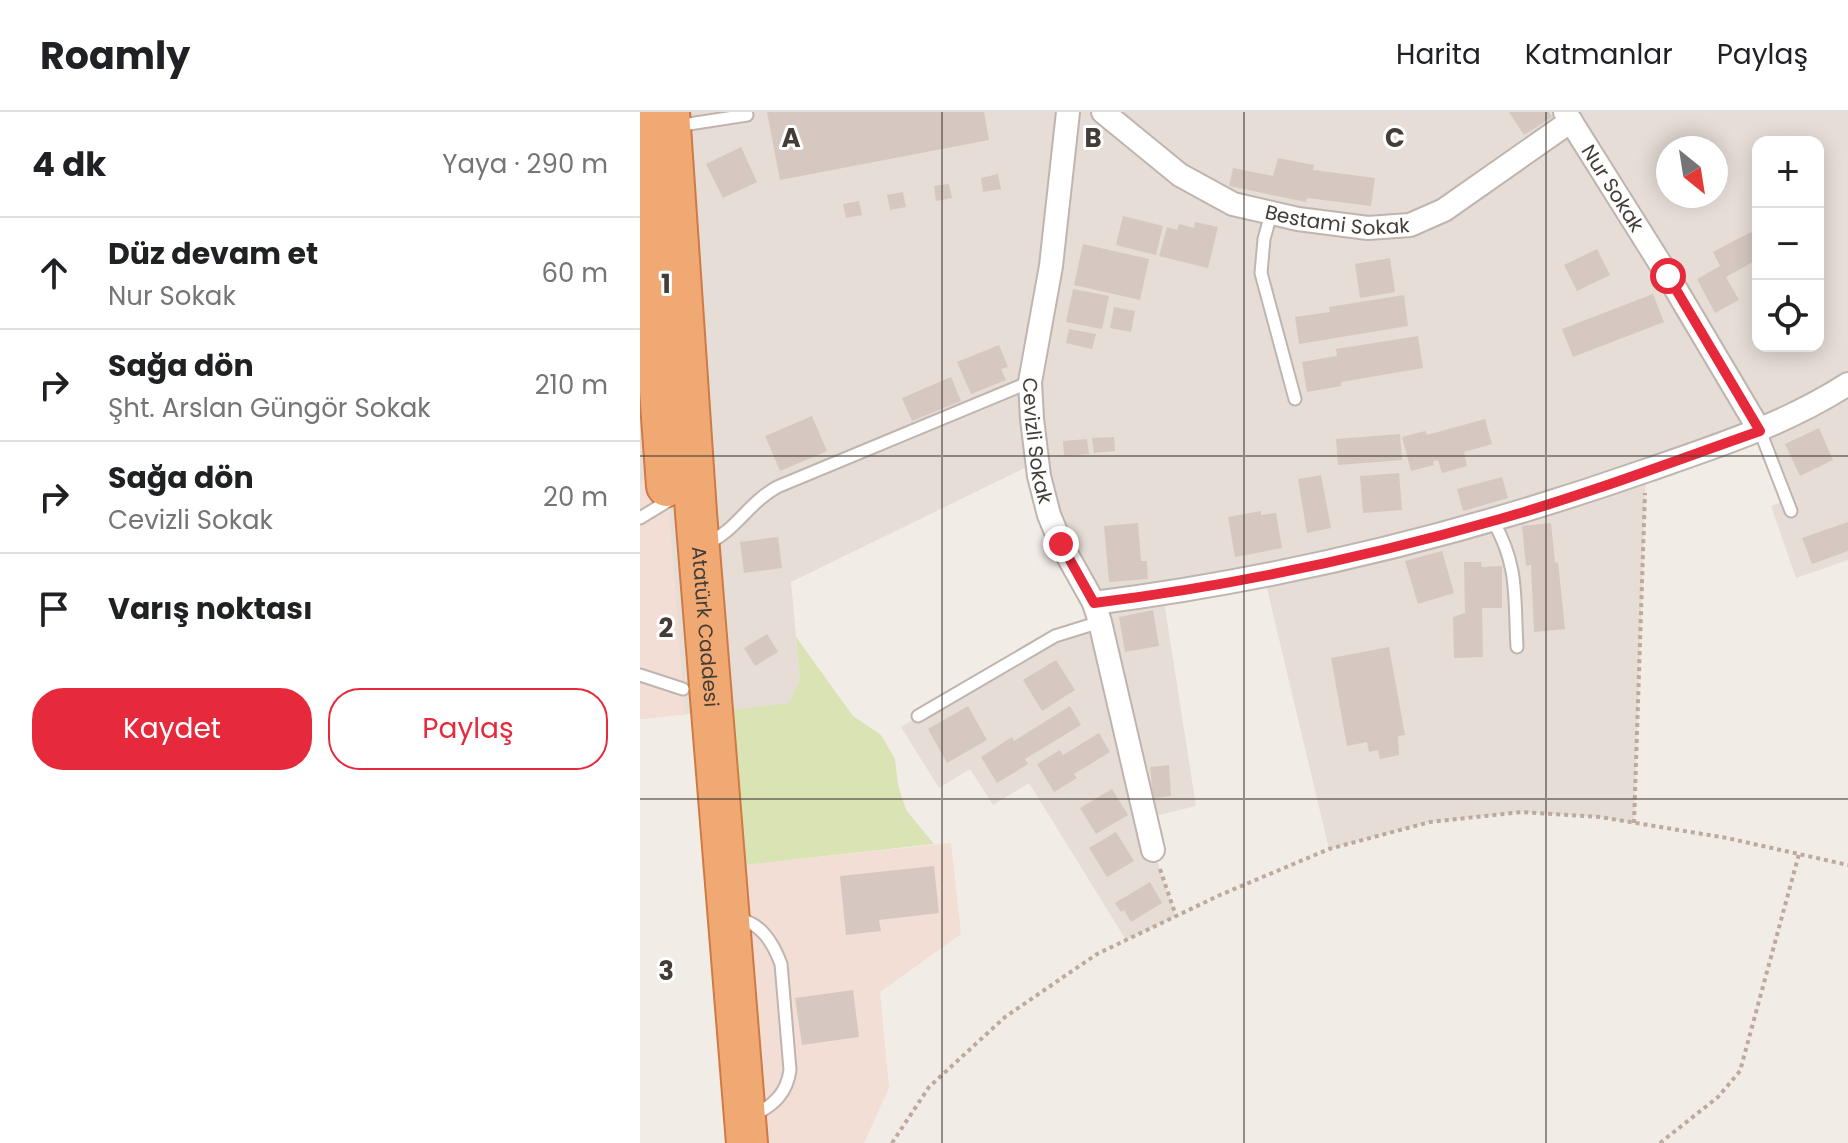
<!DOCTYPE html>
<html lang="tr">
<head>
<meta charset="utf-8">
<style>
  :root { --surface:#fff; --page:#f2f2f2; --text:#202124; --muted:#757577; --line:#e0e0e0; --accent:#e62a3c }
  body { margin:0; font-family:Poppins,sans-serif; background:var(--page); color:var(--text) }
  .controls { position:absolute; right:24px; top:24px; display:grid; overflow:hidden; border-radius:16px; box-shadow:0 4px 20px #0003 }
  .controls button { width:72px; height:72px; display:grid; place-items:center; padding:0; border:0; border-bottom:2px solid var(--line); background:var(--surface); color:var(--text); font:40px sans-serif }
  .compass { position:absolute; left:1016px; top:24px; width:72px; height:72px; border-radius:50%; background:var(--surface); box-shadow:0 4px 20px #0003; rotate:150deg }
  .stop { position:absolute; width:24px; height:24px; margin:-18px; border:6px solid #e62a3c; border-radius:50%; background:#fff }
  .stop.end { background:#e62a3c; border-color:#fff; box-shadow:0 2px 8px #0008 }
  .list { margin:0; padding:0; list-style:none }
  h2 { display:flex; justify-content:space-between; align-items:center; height:104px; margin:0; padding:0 32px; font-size:34px }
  h2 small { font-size:26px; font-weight:400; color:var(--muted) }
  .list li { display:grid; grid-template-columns:52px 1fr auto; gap:24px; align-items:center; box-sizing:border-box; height:112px; padding:0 32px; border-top:2px solid var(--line) }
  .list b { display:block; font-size:30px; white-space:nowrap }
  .list p { margin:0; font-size:26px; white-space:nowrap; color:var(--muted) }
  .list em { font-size:26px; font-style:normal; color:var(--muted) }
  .actions { display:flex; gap:16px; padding:24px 32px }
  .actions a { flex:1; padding:18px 0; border:2px solid var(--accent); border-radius:32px; text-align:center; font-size:28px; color:var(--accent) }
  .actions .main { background:var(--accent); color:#fff }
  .icon { flex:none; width:44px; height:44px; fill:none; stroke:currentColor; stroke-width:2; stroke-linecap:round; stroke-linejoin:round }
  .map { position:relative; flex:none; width:1208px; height:1031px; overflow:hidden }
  header { display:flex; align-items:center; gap:48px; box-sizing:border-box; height:112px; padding:0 40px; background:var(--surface); border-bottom:2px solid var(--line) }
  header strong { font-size:38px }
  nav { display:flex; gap:44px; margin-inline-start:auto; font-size:28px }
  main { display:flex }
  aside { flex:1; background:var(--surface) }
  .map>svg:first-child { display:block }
  .residential { fill:#e5ddd6; fill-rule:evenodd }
  .commercial { fill:#f2ded4 }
  .green { fill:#d9e3b4 }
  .building { fill:#d6c8c1 }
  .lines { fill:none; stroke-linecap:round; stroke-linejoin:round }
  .lane-casing { stroke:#c0b5ae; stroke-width:15 }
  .street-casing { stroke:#c0b5ae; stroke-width:26 }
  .highway-casing { stroke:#cf7a44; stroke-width:44 }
  .path { stroke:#bdaa9d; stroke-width:4; stroke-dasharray:4 4; stroke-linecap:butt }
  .lane { stroke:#fff; stroke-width:11 }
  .street { stroke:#fff; stroke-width:22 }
  .highway { stroke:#f1a974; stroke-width:40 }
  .route { stroke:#e62a3c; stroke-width:10 }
  .grid { fill:none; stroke:#443c37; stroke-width:2; stroke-opacity:0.55 }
  .labels { text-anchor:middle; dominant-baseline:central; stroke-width:6; stroke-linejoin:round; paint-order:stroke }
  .street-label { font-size:20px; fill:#443c37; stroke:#fff }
  .grid-label { font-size:26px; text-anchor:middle; font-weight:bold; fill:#443c37; stroke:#fff; stroke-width:6; stroke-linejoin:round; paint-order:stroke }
</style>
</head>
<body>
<header>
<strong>Roamly</strong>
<nav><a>Harita</a><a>Katmanlar</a><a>Paylaş</a></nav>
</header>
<main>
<aside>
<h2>4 dk<small>Yaya · 290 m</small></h2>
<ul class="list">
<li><svg class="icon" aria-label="ahead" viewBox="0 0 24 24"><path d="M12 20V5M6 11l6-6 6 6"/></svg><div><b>Düz devam et</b><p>Nur Sokak</p></div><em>60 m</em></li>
<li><svg class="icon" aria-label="right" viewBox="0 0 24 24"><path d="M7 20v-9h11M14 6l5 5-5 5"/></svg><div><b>Sağa dön</b><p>Şht. Arslan Güngör Sokak</p></div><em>210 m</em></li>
<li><svg class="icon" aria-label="right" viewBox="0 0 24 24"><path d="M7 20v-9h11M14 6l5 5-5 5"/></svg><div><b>Sağa dön</b><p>Cevizli Sokak</p></div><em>20 m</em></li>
<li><svg class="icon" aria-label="arrive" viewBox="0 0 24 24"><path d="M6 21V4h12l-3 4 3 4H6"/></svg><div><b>Varış noktası</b></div></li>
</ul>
<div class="actions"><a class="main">Kaydet</a><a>Paylaş</a></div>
</aside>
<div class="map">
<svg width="1208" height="1031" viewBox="0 0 1208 1031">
  <rect width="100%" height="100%" fill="#f2ece7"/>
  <path class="residential" d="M0,0h1208v448l-52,18 -25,-72 15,-6 -26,-69 -114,39 -12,353 -34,-6 -78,-5 -92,10 -101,27 -65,-273 -101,19 33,211 -50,12 7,32 23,66 -50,24 -97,-157 -36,22 -23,-36 -31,19 -38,-61 120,-73 79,-32 -63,-160 -246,120 9,97 -10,25 -150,15zM1118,30h60v204h-60zM1028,36h48v48h-48z"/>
  <path class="commercial" d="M26,360l19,242 -45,5v-237z
    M311,731l10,91 -81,58 9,96 -25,55h-117l-22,-276z"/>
  <path class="green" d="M156,525l57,79 28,19 14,24 3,26 8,25 28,34 -209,23 -13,-155 78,-9 10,-24z"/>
  <path class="building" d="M127,0h217l5,28 -209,40z
    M869,0h40l3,5 -28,18z
    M101,35l16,35 -34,16 -17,-34z
    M638,46l36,7 -1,5 62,8 -4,28 -64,-8 -1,4 -77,-16 4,-18 40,8z
    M358,62l3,15 -18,3 -2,-14z
    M309,72l3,14 -16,3 -2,-15z
    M263,80l3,15 -16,3 -3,-15z
    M219,89l3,14 -16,3 -3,-14z
    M483,104l40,10 -7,29 -40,-10z
    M555,110l23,5 -10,41 -49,-12 8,-29 10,3 2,-6 15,4z
    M1111,120l7,12v15l-32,18 13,23 -24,13 -18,-34 23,-13 -7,-14z
    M443,132l66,15 -9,41 -66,-15z
    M957,137l13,26 -33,16 -13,-26z
    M750,146l5,34 -35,6 -5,-34z
    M433,177l36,7 -7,33 -36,-7z
    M1013,182l11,28 -91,35 -11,-28z
    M764,183l4,31 -109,18 -4,-27 35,-5 -1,-5z
    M474,195l21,4 -4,21 -21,-4z
    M429,217l27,5 -4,15 -26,-6z
    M778,224l5,32 -82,14v4l-34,6 -5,-30 35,-6 -1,-7z
    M359,233l9,22 -7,2 5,11 -35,14 -14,-32z
    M311,265l10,24 -49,20 -10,-23z
    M172,304l15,35 -47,20 -15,-35z
    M845,307l7,25 -28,8 3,14 -25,7 -4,-13 -5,1 1,4 -23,6 -9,-34 23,-6 2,4z
    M1179,316l14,32 -33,16 -15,-32z
    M760,322l2,26 -64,5 -2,-26z
    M474,325l1,14 -21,2 -2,-15z
    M447,327l2,15 -25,2 -1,-15z
    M759,361l3,37 -39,3 -3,-37z
    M681,363l10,53 -24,5 -9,-54z
    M862,365l6,21 -45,13 -6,-22z
    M621,399v4l15,-2 6,35 -47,9 -7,-40z
    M1208,410v29l-36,13 -10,-26z
    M498,411l3,38h6l1,18 -39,3 -5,-56z
    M911,411l4,40 3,-1 7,67 -31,3 -3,-67 -5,1 -4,-40z
    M138,425l4,31 -38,5 -4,-31z
    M802,439l12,42 -36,11 -13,-43z
    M824,450h17l1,5 20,-1v42h-20l1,49 -29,1 -1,-41 12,-4z
    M513,498l6,36 -34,6 -6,-35z
    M127,522l11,18 -23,14 -11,-18z
    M749,535l16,88 -7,1 1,19 -19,4 -2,-9 -9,2 -2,-10 -20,4 -16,-88z
    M416,548l19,30 -33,21 -19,-31z
    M328,594l19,34 -40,23 -19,-34z
    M430,594l11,19 -56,34 3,5 -31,19 -16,-26 31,-20 2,4z
    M459,621l11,19 -36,22 3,4 -23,14 -17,-28 23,-14 3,5z
    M529,653l2,31 -18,2 -3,-31z
    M472,677l16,26 -32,19 -16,-26z
    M476,720l18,29 -27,16 -18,-29z
    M294,754l5,47 -60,7 2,11 -35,4 -6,-59z
    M510,770l12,21 -31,19 -7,-12 -3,2 -6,-9z
    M213,878l6,47 -57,8 -7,-47z"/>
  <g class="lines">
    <g class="lane-casing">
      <path id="lane" d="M36,14l71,-11
        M631,102l-7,25 -3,34 34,126
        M1120,319l31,80
        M0,406l28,-17
        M853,409c26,45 21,75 24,126
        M65,433c32,-15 42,-41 72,-58l253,-105
        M0,563l43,14
        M278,604l137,-80 45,-14
        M97,807c24,3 36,24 44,45l9,106c-3,23 -16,35 -36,45"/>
    </g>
    <g class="street-casing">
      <g id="street">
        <path id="s1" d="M428,0l-17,154 -21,116 2,37 7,57 10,39 12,29 33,59 6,19 53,228"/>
        <path id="s2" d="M463,0l77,63 53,29 65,15 70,9 42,-3 34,-15 127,-89"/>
        <path id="s3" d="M925,0l103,164 92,155"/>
        <path d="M454,491c189,-24 374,-70 554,-133 69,-24 138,-46 200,-86"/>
      </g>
    </g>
    <g class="highway-casing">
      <g id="highway">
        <path id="s4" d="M29,0l27,401 51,630"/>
        <path d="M0,3l27,371"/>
      </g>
    </g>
    <path class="path" d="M994,711l11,-330
      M520,757l16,47
      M252,1031l37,-56 76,-70 92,-63 123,-59 109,-46 101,-27 92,-10 78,5 127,21 121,27
      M1020,1031l58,-46 22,-26 59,-217"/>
    <use href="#lane" class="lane"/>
    <use href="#street" class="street"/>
    <use href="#highway" class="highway"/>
  </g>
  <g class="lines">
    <path class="route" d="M421,432l33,59c137,-17 273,-46 406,-84 88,-25 174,-58 260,-88l-92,-155"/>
  </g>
  <path class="grid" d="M302,0v1031M604,0v1031M906,0v1031M0,344h1208M0,687h1208"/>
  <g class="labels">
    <g class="street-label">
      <text stroke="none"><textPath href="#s3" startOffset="90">Nur Sokak</textPath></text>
      <text stroke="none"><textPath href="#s2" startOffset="266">Bestami Sokak</textPath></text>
      <text stroke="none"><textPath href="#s1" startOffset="332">Cevizli Sokak</textPath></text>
      <text stroke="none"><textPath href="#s4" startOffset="516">Atatürk Caddesi</textPath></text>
    </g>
  </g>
  <g class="grid-label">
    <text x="151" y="35">A</text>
    <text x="453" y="35">B</text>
    <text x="755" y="35">C</text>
    <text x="26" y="181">1</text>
    <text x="26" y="525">2</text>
    <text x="26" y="868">3</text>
  </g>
</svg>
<div class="controls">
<button>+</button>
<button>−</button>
<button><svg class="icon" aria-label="locate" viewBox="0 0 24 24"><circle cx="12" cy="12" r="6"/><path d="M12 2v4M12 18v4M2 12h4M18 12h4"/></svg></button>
</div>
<svg class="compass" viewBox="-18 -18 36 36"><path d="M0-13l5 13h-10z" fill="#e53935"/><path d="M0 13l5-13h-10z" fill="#757577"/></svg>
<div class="stop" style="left:1028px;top:164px"></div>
<div class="stop end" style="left:421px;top:432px"></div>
</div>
</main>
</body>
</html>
